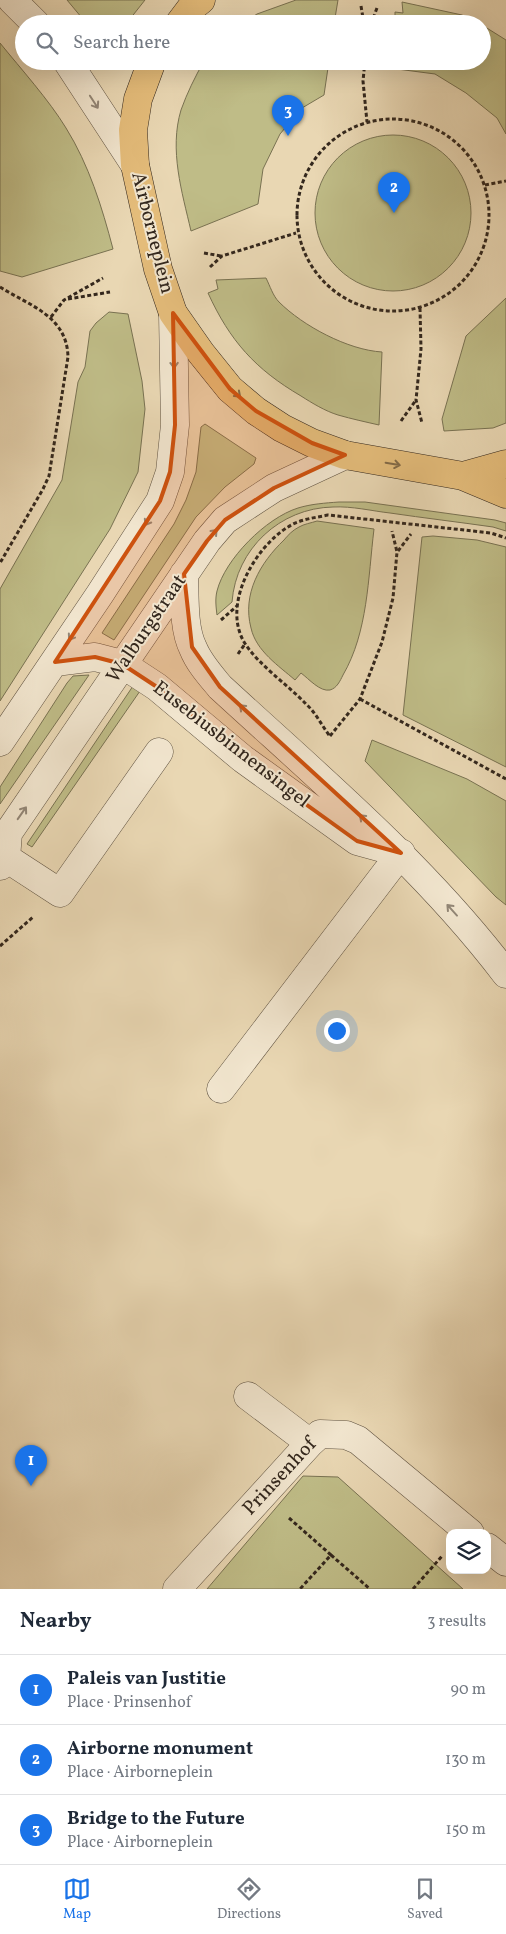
<!DOCTYPE html>
<html lang="en">
<head>
<meta charset="utf-8">
<style>
  :root { --surface:#fff; --page:#f2f2f3; --text:#1f2937; --muted:#747a83; --line:#e0e1e3; --accent:#1a73e8 }
  body { margin:0; font-family:Vollkorn,serif; background:var(--page); color:var(--text) }
  .controls { position:absolute; right:15px; bottom:15px; display:grid; overflow:hidden; border-radius:10px; box-shadow:0 5px 20px #0002 }
  .controls button { width:45px; height:45px; display:grid; place-items:center; padding:0; border:0; border-bottom:1px solid var(--line); background:var(--surface); color:var(--text); font:25px sans-serif }
  .you { position:absolute; left:336px; top:1030px; width:18px; height:18px; margin:-12px; border:4px solid #fff; border-radius:50%; background:#1a73e8; box-shadow:0 0 0 8px #1a73e833 }
  .badge { display:grid; place-items:center; width:32px; height:32px; border-radius:50%; background:var(--accent); color:#fff; font-size:16px; font-weight:700 }
  .pin { position:absolute; translate:-50% -41px; filter:drop-shadow(0 1px 2px #0008) }
  .pin::after { content:''; position:absolute; top:26px; width:18px; height:15px; background:inherit; clip-path:polygon(0 0,100% 0,50% 100%) }
  .list { margin:0; padding:0; list-style:none }
  h2 { display:flex; justify-content:space-between; align-items:center; height:65px; margin:0; padding:0 20px; font-size:21px }
  h2 small { font-size:16px; font-weight:400; color:var(--muted) }
  .list li { display:grid; grid-template-columns:32px 1fr auto; gap:15px; align-items:center; box-sizing:border-box; height:70px; padding:0 20px; border-top:1px solid var(--line) }
  .list b { display:block; font-size:19px; white-space:nowrap }
  .list p { margin:0; font-size:16px; white-space:nowrap; color:var(--muted) }
  .list em { font-size:16px; font-style:normal; color:var(--muted) }
  .icon { flex:none; width:28px; height:28px; fill:none; stroke:currentColor; stroke-width:2; stroke-linecap:round; stroke-linejoin:round }
  .map { position:relative; flex:none; width:506px; height:1589px; overflow:hidden }
  .search { position:absolute; background:var(--surface); box-shadow:0 5px 20px #0002; left:15px; right:15px; top:15px; height:55px; display:flex; align-items:center; gap:12px; box-sizing:border-box; padding:0 18px; border-radius:28px; color:var(--muted); font-size:19px }
  .sheet { height:275px; background:var(--surface) }
  nav { display:flex; justify-content:space-around; align-items:center; box-sizing:border-box; height:70px; border-top:1px solid var(--line); background:var(--surface); font-size:14px; color:var(--muted) }
  nav a { display:grid; justify-items:center; gap:2px }
  nav .on { color:var(--accent) }
  .map>svg:first-child { display:block }
  .green { fill:#bfbc87; stroke:#797252 }
  .lines { fill:none; stroke-linecap:round; stroke-linejoin:round }
  .minor-casing { stroke:#605342; stroke-width:29 }
  .major-casing { stroke:#33271d; stroke-width:29 }
  .path { stroke:#33271d; stroke-width:3; stroke-dasharray:4 2.5; stroke-linecap:butt }
  .minor { stroke:#f1e5ce; stroke-width:28 }
  .major { stroke:#e4bc7a; stroke-width:28 }
  .oneway { stroke:#928676 }
  .oneway2 { stroke:#836a47 }
  .marked { fill:#cd520f; fill-opacity:0.2; stroke:#cd520f; stroke-width:4; stroke-linejoin:round }
  .labels { text-anchor:middle; dominant-baseline:central; stroke-width:4; stroke-linejoin:round; paint-order:stroke }
  .street-label { font-size:20px; fill:#33271d; stroke:#f1e5ce }
</style>
</head>
<body>
<div class="map">
<svg width="506" height="1589" viewBox="0 0 506 1589">
  <rect width="100%" height="100%" fill="#e9d7b3"/>
  <filter id="stains"><feTurbulence type="fractalNoise" baseFrequency=".004" numOctaves="4"/><feColorMatrix values="0 0 0 0 .2 0 0 0 0 .09 0 0 0 0 .02 0 0 0 .5 -.17"/></filter>
  <radialGradient id="worn" r=".72"><stop offset=".6" stop-color="#630" stop-opacity="0"/><stop offset="1" stop-color="#630" stop-opacity=".3"/></radialGradient>
  <path class="green" d="M67,0h78l-19,24h-39z
    M296,0h42l-4,24h-92l15,-10z
    M402,2l60,13 17,9h-84v-12l8,1z
    M482,25l24,15v94l-9,-16 -31,-25 -31,-19 -38,-5 -1,-8h86z
    M0,43c21,26 49,57 66,85 23,37 36,79 47,121l-91,28 -22,-6z
    M204,61h125l-5,34 -22,13 -22,26 -17,35 -5,35 -67,27c-9,-39 -22,-81 -10,-121 6,-17 14,-33 23,-49z
    M315 213a78 78 0 1 1 156 0a78 78 0 1 1-156 0Z
    M266,278c4,8 7,18 13,24 24,24 69,48 103,50l-3,73c-13,-3 -27,-6 -41,-10 -13,-4 -26,-12 -37,-19 -46,-27 -71,-55 -93,-103l10,-4 -2,-9z
    M506,298v125l-13,5 -49,3 -2,-12 24,-83z
    M109,312l19,2 14,67 3,28 -7,63 -28,57 -110,172v-112l62,-109 16,-98 7,-15 5,-36 6,-8z
    M205,424l51,34 -2,6 -29,23 -29,30 -82,123 -12,-7 72,-109 12,-24 10,-28 5,-45z
    M339,502h26l130,18 11,3v8l-13,-4c-35,-5 -69,-9 -103,-14 -18,-2 -38,-7 -57,-6 -53,1 -97,42 -101,95l-15,13c-1,-8 -2,-16 0,-24 8,-32 49,-73 81,-83 13,-4 27,-5 41,-6z
    M317,521l57,8c-6,49 -6,103 -31,146 -3,6 -6,13 -13,15 -10,2 -21,-11 -29,-17l-6,7c-16,-14 -39,-29 -44,-52 -9,-34 9,-65 33,-88 4,-5 9,-10 15,-13 5,-3 12,-4 18,-6z
    M433,536l44,4 29,7v220l-103,-52 19,-178z
    M89,675l-89,129v-17l67,-104 6,-7z
    M133,686l7,5 -108,156 -5,-3z
    M372,740l95,39 39,22v104l-10,-8 -131,-136z
    M303,1476l35,1 125,112h-256z"/>
  <g class="lines">
    <g class="minor-casing">
      <path id="minor" d="M12,0l24,24
        M67,61l68,104
        M184,574c1,23 -1,54 9,74 6,15 17,27 27,39 100,92 204,179 286,287
        M55,662l40,-5 27,7 35,23 86,72 114,82 40,11
        M0,742l100,-148 60,-93 10,-29 5,-47 -2,-112
        M0,854l60,39 99,-141
        M0,866l6,-8 2,-25 199,-292 18,-21 49,-32 71,-33
        M221,1089l180,-236
        M248,1396l62,47
        M487,1547l19,15
        M177,1589l133,-146 10,-9 26,1 12,5 112,93"/>
    </g>
    <g class="major-casing">
      <path id="major" d="M179,24l12,-16 10,-8
        M152,61l-14,38 -5,31 2,35 23,104 15,44 28,40 29,36 26,22 26,17 30,15 33,12 118,21 43,-12
        M463,476l43,18"/>
    </g>
    <path class="path" d="M361,6l3,18
      M371,24l6,-16
      M365,61l-2,20 4,41
      M297 215a96 96 0 1 1 192 0a96 96 0 1 1-192 0Z
      M485,185l21,-4
      M204,253l17,3
      M210,267l12,-11 74,-23
      M0,287c30,19 67,29 68,70l-19,119 -6,13 -43,74
      M68,299l42,-7
      M420,308l1,41 -5,51 6,23
      M51,317l13,-17 39,-22
      M401,421l15,-21
      M398,551l13,-17
      M221,620l16,-14
      M238,654l7,-10
      M360,699l146,80
      M329,735c-8,-11 -14,-23 -23,-31 -17,-18 -47,-39 -60,-59 -26,-38 8,-97 42,-118 12,-8 26,-9 40,-12l163,18 15,5
      M330,736l30,-37 22,-57 11,-44 4,-46 -5,-21
      M0,946l33,-29
      M289,1518l42,37 -31,34
      M331,1555l39,34
      M413,1589l30,-34"/>
    <use href="#minor" class="minor"/>
    <use href="#major" class="major"/>
  </g>
  <defs><path id="oneway-shaft" d="M-6 0H5M1.5-3L5.5 0L1.5 3" fill="none" stroke-width="1.6" stroke-linecap="round" stroke-linejoin="round" transform="scale(1.25)"/></defs>
  <g class="oneway">
    <use href="#oneway-shaft" transform="translate(94 102) rotate(57)"/>
    <use href="#oneway-shaft" transform="translate(174 361) rotate(89)"/>
    <use href="#oneway-shaft" transform="translate(149 519) rotate(121)"/>
    <use href="#oneway-shaft" transform="translate(212 535) rotate(-48)"/>
    <use href="#oneway-shaft" transform="translate(73 634) rotate(124)"/>
    <use href="#oneway-shaft" transform="translate(245 710) rotate(-137)"/>
    <use href="#oneway-shaft" transform="translate(22 813) rotate(-55)"/>
    <use href="#oneway-shaft" transform="translate(365 820) rotate(-137)"/>
    <use href="#oneway-shaft" transform="translate(452 910) rotate(-132)"/>
  </g>
  <g class="oneway2">
    <use href="#oneway-shaft" transform="translate(235 392) rotate(42)"/>
    <use href="#oneway-shaft" transform="translate(393 464) rotate(10)"/>
  </g>
  <path class="marked" d="M173,313l57,76 26,22 56,32 33,12 -71,33 -49,32 -18,21 -23,33 8,73 28,40 181,166 -44,-12 -114,-82 -86,-72 -35,-23 -27,-7 -40,5 105,-161 10,-29 5,-47z"/>
  <g class="labels">
    <g class="street-label">
      <text transform="translate(152 233) rotate(76)">Airborneplein</text>
      <text transform="translate(147 629) rotate(-56)">Walburgstraat</text>
      <text transform="translate(231 745) rotate(38)">Eusebiusbinnensingel</text>
      <text transform="translate(280 1477) rotate(-47)">Prinsenhof</text>
    </g>
  </g>
  <rect width="100%" height="100%" filter="url(#stains)"/>
  <rect width="100%" height="100%" fill="url(#worn)"/>
</svg>
<div class="controls">
<button><svg class="icon" aria-label="layers" viewBox="0 0 24 24"><path d="M12 4l9 5-9 5-9-5zM3 14l9 5 9-5"/></svg></button>
</div>
<div class="you"></div>
<div class="pin badge" style="left:31px;top:1486px">1</div>
<div class="pin badge" style="left:394px;top:213px">2</div>
<div class="pin badge" style="left:288px;top:136px">3</div>
<div class="search"><svg class="icon" aria-label="search" viewBox="0 0 24 24"><circle cx="10" cy="10" r="6"/><path d="M15 15l6 6"/></svg>Search here</div>
</div>
<section class="sheet">
<h2>Nearby<small>3 results</small></h2>
<ul class="list">
<li><span class="badge">1</span><div><b>Paleis van Justitie</b><p>Place · Prinsenhof</p></div><em>90 m</em></li>
<li><span class="badge">2</span><div><b>Airborne monument</b><p>Place · Airborneplein</p></div><em>130 m</em></li>
<li><span class="badge">3</span><div><b>Bridge to the Future</b><p>Place · Airborneplein</p></div><em>150 m</em></li>
</ul>
</section>
<nav>
<a class="on"><svg class="icon" aria-label="map" viewBox="0 0 24 24"><path d="M3 6l6-2 6 2 6-2v14l-6 2-6-2-6 2zM9 4v14M15 6v14"/></svg>Map</a>
<a><svg class="icon" aria-label="directions" viewBox="0 0 24 24"><path d="M12 3l9 9-9 9-9-9zM9 14v-3h6M13 9l2 2-2 2"/></svg>Directions</a>
<a><svg class="icon" aria-label="saved" viewBox="0 0 24 24"><path d="M7 4h10v16l-5-4-5 4z"/></svg>Saved</a>
</nav>
</body>
</html>
